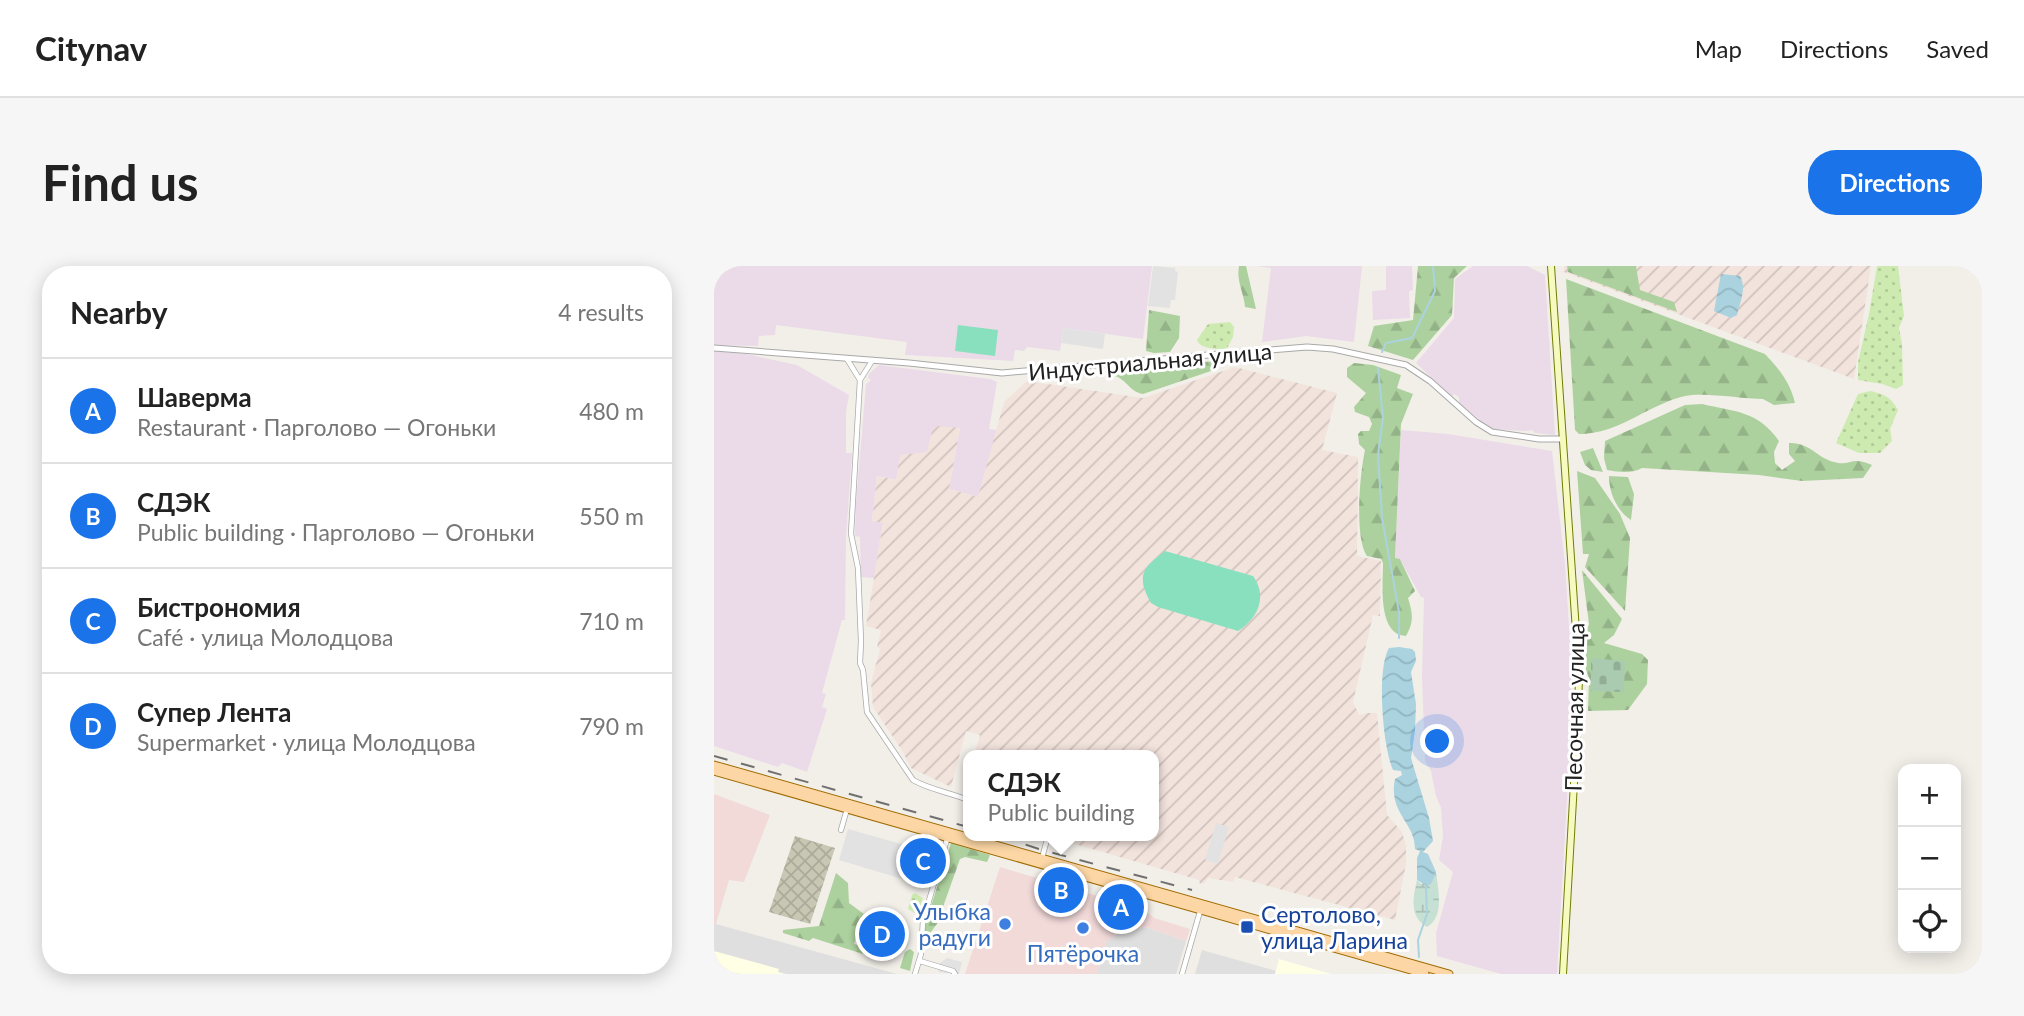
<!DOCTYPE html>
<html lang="en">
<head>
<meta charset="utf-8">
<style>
  :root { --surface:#fff; --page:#f6f6f6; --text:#222; --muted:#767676; --line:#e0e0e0; --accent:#1a73e8 }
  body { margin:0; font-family:Lato,sans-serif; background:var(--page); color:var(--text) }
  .controls { position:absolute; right:21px; bottom:21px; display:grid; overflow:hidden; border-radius:14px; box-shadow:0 4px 18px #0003 }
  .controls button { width:63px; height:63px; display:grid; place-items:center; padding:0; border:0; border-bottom:2px solid var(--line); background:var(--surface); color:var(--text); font:35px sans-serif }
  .you { position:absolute; left:724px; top:476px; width:24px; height:24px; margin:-18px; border:5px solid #fff; border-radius:50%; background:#1a73e8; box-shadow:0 0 0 10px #1a73e833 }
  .badge { display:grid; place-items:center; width:46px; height:46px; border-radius:50%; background:var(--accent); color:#fff; font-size:23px; font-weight:700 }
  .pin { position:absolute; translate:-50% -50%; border:4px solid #fff; box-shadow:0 2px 7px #0006 }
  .popup { position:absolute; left:249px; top:484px; width:196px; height:91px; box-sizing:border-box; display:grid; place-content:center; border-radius:14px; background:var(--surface); filter:drop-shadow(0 2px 5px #0005); font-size:23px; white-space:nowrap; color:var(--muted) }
  .popup b { font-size:26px; color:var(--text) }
  .popup::after { content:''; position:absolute; left:50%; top:100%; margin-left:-14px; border:14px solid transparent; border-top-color:var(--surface) }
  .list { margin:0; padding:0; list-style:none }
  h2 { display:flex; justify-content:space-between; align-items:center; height:91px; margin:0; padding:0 28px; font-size:30px }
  h2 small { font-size:23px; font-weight:400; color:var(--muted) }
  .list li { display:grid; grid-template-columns:46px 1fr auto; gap:21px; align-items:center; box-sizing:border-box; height:105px; padding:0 28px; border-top:2px solid var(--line) }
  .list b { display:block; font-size:26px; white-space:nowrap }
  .list p { margin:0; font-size:23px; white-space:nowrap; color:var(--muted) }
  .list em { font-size:23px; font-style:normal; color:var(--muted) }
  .icon { flex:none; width:38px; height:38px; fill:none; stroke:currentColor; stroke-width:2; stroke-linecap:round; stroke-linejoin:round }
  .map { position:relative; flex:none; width:1268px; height:708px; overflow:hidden; border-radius:28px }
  header { display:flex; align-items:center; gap:42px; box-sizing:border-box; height:98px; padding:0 35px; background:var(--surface); border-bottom:2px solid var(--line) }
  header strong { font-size:33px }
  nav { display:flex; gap:38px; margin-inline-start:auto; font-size:24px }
  .intro { display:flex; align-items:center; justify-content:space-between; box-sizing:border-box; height:168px; padding:0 42px }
  h1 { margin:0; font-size:49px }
  .button { padding:18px 32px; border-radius:28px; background:var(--accent); color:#fff; font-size:24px; font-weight:700 }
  main { display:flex; gap:42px; padding:0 42px }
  aside { flex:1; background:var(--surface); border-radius:28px; box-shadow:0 4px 18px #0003 }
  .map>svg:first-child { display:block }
  .residential { fill:#e0dfdf }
  .commercial { fill:#f2dad9 }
  .industrial { fill:#ebdbe8 }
  .education { fill:#ffffe5 }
  .military { fill:url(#military-furrows) }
  .construction { fill:url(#construction-cross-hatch) }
  .grass { fill:url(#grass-dots) }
  .forest { fill:url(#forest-firs) }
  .wetland { fill:url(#wetland-marsh) }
  .cemetery { fill:url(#cemetery-stones) }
  .pitch { fill:#88e0be }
  .parking { fill:#e2e2e2 }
  .water { fill:url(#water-waves) }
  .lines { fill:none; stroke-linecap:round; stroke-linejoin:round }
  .stream { stroke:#aad3df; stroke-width:2 }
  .minor-casing { stroke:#a9a9a9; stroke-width:6 }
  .tertiary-casing { stroke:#a9a9a9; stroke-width:7 }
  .secondary-casing { stroke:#707d05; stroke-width:8 }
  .primary-casing { stroke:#a06b00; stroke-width:9 }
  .minor { stroke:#fff; stroke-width:4.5 }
  .tertiary { stroke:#fff; stroke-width:5 }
  .secondary { stroke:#f7fabf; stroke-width:6 }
  .primary { stroke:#fcd6a4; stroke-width:7 }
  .rail { stroke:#707070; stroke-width:2; stroke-dasharray:14 14; stroke-linecap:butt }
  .shop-dot { fill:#3f7fe0; stroke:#fff; stroke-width:2.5 }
  .transit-dot { fill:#1a4fb4; stroke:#fff; stroke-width:2.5 }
  .labels { text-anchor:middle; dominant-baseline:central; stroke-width:6; stroke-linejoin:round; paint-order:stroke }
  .street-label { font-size:23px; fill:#222; stroke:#fff }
  .shop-label { font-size:23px; fill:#366cbe; stroke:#fff; text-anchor:end }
  .transit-label { font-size:23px; fill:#164399; stroke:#fff; text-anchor:start }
</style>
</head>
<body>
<header>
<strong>Citynav</strong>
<nav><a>Map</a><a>Directions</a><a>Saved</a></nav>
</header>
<div class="intro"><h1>Find us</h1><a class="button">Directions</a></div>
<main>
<aside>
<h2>Nearby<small>4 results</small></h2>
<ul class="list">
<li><span class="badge">A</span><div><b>Шаверма</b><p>Restaurant · Парголово — Огоньки</p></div><em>480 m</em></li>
<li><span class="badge">B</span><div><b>СДЭК</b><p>Public building · Парголово — Огоньки</p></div><em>550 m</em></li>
<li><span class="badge">C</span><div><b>Бистрономия</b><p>Café · улица Молодцова</p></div><em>710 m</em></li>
<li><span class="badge">D</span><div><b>Супер Лента</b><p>Supermarket · улица Молодцова</p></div><em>790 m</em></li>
</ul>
</aside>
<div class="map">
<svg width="1268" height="708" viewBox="0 0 1268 708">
  <defs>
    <pattern id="military-furrows" width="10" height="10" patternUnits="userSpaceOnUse" patternTransform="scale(1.75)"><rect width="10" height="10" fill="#f3e3dd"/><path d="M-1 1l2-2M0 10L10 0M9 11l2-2" fill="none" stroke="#d0c2bd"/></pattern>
    <pattern id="construction-cross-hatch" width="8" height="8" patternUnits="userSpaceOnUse" patternTransform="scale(1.75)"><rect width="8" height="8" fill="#c7c7b4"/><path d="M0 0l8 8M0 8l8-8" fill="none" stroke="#abab9a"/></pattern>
    <pattern id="grass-dots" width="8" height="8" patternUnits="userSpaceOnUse" patternTransform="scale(1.75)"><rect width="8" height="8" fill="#cdebb0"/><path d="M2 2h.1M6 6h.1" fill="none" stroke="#b0c997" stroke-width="1.8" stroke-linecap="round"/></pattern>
    <pattern id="forest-firs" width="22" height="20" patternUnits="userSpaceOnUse" patternTransform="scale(1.75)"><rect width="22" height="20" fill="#add19e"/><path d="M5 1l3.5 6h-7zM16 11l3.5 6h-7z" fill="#95b388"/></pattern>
    <pattern id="wetland-marsh" width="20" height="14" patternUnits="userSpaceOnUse" patternTransform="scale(1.75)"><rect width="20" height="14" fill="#c6e0d4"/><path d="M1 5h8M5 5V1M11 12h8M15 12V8" fill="none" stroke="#aac0b6"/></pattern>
    <pattern id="cemetery-stones" width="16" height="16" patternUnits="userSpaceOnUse" patternTransform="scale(1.75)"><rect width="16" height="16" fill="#aacbaf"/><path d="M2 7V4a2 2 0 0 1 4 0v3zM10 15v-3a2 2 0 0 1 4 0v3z" fill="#92ae96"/></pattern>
    <pattern id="water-waves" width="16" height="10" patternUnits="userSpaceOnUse" patternTransform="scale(1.75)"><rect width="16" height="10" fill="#aad3df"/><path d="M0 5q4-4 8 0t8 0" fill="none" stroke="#92b5bf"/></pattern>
  </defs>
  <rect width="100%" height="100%" fill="#f2efe9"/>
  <path class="residential" d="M0,658h2l181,50h-183z
    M432,661l40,14 -10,33h-79l9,-33 17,-11z
    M488,684l74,21 -1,3h-80z"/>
  <path class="commercial" d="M0,528l56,21 -26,67 -15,-2 -13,44h-2z
    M286,601l144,43 10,8 36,11 -4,12 -40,-14 -23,3 -17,12 -9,32h-132z"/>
  <path class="industrial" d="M0,0h438l-9,73 -80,-11 -3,23 -33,-4 -3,4 -9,-1 -2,11 -108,-6 2,-13 -131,-17 -1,10 -16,1 -1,10 -44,-1z
    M542,0h106l-8,76 -48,-6 -44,6 9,-74z
    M672,0h26l1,24 -4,1 1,27 -37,2 -1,-29 14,-1z
    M759,0h54l18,9 10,160 -20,-2 -3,-3 -8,1 -33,-2 -32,-26v-6l-5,-3 -2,3 -36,-34 38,-45 1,-39z
    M0,85l32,3 51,11 52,30 -3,17v41h6l-6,84 -1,83h-3l-20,73 4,1 -4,13 5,2 -20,63 -25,-9 -4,4 -64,-21z
    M165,99l111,14 7,3 -8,47 8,1 -19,67 -29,-8 11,-61 -28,3 -4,21 -32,28 -19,-4 -5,45 11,1 -9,56 -13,-1 -1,-40 -5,-1 1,-34 10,-118 5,-4 -3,-2 1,-4z
    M687,164l47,4 104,17 13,113 6,94v71l-14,245h-56l-64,-18 -1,-23 17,-61 -14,-12 4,-24 -2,-28 -5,-12 -5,-25 -6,-10 -3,-85 2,-78 -3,-1 -21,-38h-5z"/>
  <path class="education" d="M0,685l65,18 -1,3 8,2h-72z
    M565,693l52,15h-56z"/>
  <path class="military" d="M850,0h307l-17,113 -290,-107z
    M521,101l102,26 -15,57 36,7 -1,99 24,5 -1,55 -7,-1 -20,87 6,13 8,-2h10l10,102 15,17 4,14v18l-11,56 -160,-43 -2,5 -25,-4 -3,5 -5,1 -1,-4 -148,-43 103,-1v-81h-180l6,-20 -14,-4 -15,56 -40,-19 -8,-16 -30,-45 -2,-24 9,-34 -3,-2 4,-17 -15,-4 17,-103 -11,-2 5,-45 19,4 4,-25 27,-3 5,-21 5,-5 23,2 -11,61 29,8 26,-95 23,-21 116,17z"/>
  <path class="construction" d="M81,570l40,12 -25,76 -41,-12z"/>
  <path class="grass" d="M1163,0h21l6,50 -5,12 3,16 1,41 -7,4 -14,-5 -24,-4v-18l11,-48z
    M516,56l4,5 -1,10 -7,13c-10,-2 -25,0 -29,-10l11,-16z
    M1156,125c14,3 21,6 28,19l-8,19 2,12 -12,12h-21l-23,-10 22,-49z
    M201,627l8,5 -4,12 -4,3 -7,-4 4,-14z
    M191,660l3,1v18l-19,-5 3,-11z"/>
  <path class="forest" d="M525,0h7l10,43 -11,-2c-1,-14 -9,-26 -6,-41z
    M704,0h49l-13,12 -2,37 -39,45 -45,-14 6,-20 39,-6z
    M853,0h69l4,24 34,12 3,10 -109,-40z
    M852,13l199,75c14,15 25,28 30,49l-21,2 -11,-6c-23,0 -62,-8 -82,-2 -36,10 -63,37 -102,37l-4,-4z
    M435,44l31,6 -1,22 -9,14 -16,1 -8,-2z
    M501,95l-1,9 -71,24c-13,-2 -16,-14 -28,-18l1,-4 10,-3z
    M640,97l19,2 28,10 -4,13 16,6 -12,30 -6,134 5,1 15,32 -7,7c5,16 6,24 -2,38 -29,-1 -23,-53 -23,-73l-2,-4 -14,-3c-13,-18 -7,-83 -2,-106l-6,-6 -1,-10 3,-3h8l3,-7 -3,-7 -14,-5 -1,-5 12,-14 -19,-16v-9z
    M988,138c33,8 55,6 77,37l-5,11 1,11 7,7 13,-9 -6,-7v-11c21,-1 28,15 45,19 16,5 17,-7 38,3l-9,13 -61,3 -43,-6 -117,-7c-11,6 -23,4 -35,2l-3,-12 1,-17 80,-36z
    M879,182l10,24 -12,-2 -6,-5 -5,-13z
    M863,205l18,7 25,36 10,24 -5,73 -40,-44 4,-13h-6z
    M895,210l19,1 6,17 -3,26c-14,-9 -22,-27 -22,-44z
    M868,304l40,49 -8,16 -10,8 38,11 6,6 -1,24 -19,26 -40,1 1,-33 -3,-8v-36l3,-10z
    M237,577l39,12 -3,7 -22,-5 -5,2 -16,45 -2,13 -14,19h-4v-8z
    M122,607l12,10 1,20 15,11 -10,30 11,3 -2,7 -50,-16 -4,3 -26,-8v-3l36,-4z
    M196,683l4,3 -4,19 -10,-3 5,-16z"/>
  <path class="wetland" d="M722,606c2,17 9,45 -9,55 -18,-10 -14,-30 -10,-47l4,4 11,-1z"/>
  <path class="cemetery" d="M877,392l34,3 -1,31 -33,-1z"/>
  <path class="pitch" d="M244,59l40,5 -3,26 -40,-5z
    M451,285l88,25c15,21 5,42 -15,55l-80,-24 -7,-4c-15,-27 -9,-35 14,-52z"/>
  <path class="parking" d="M439,0l22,2v3l3,1 -3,28h-4l-1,8 -22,-2z
    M349,62l42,6 -2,15 -42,-6z
    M502,557l13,4 -11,37 -13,-4z
    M134,563l71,20 -10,32 -70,-21z
    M233,692l15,4 -3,12 -21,-2 2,-9z"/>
  <path class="water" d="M1007,8l19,2c7,12 0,26 -3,39l-6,3 -17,-7z
    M685,381l13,2 3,3 1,9 -5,11 5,32 -1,27 -4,27 18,60 4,23 -10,11 5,2 8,18 -4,11 -5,3 -10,-6v-22l3,-7 -5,-2c0,-27 -27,-36 -20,-70l7,-4 -1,-4 -8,-1c-10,-22 -17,-100 -4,-122z"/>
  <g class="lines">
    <path class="stream" d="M668,86l4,-9 26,-5 23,-47 -2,-25
      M664,102l5,50 -5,37 4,63 17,94v26
      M705,691l-1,-17 9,-26 -1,-28"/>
    <g class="minor-casing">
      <path id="minor" d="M133,93l13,21
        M158,95l-12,19 -9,154 7,34 3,73 -1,22 3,7 4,42 46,68c15,9 38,13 55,20
        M127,564l6,-21
        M328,592l6,-22
        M206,695l33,10 2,3
        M201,708l6,-20 2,-33 25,-85
        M468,708l19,-66"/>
    </g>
    <g class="tertiary-casing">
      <path id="tertiary" d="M0,82l195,15 93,10 241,-21 64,-5 26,2 73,16 24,16 46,41 16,10 47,7h23"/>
    </g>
    <g class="secondary-casing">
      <path id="secondary" d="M837,0l28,409 -1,38 -15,261"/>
    </g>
    <g class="primary-casing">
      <path id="primary" d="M0,499l735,209
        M0,505l711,203"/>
    </g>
    <use href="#minor" class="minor"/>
    <use href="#tertiary" class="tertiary"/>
    <use href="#secondary" class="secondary"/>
    <use href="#primary" class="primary"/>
    <path class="rail" d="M0,490l254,71
      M285,570l43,14 150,40"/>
  </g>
  <g class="shop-dot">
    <circle cx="291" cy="658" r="7"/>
    <circle cx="369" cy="662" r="7"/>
  </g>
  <rect class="transit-dot" x="526" y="654" width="14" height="14" rx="3.5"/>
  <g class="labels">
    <g class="street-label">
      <text transform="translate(436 95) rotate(-5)">Индустриальная улица</text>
      <text transform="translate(860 441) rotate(-89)">Песочная улица</text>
    </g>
    <g class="shop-label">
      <text x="277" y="645">Улыбка<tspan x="277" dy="26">радуги</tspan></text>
      <text x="369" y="687" text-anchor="middle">Пятёрочка</text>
    </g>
    <g class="transit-label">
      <text x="547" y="648">Сертолово,<tspan x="547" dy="26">улица Ларина</tspan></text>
    </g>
  </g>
</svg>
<div class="controls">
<button>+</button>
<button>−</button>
<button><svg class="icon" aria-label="locate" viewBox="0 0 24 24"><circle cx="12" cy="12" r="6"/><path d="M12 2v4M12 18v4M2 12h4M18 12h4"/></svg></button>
</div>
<div class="you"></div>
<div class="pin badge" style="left:407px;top:641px">A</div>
<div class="pin badge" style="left:347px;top:624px">B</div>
<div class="popup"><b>СДЭК</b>Public building</div>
<div class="pin badge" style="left:209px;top:595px">C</div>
<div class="pin badge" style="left:168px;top:668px">D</div>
</div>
</main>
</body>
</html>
